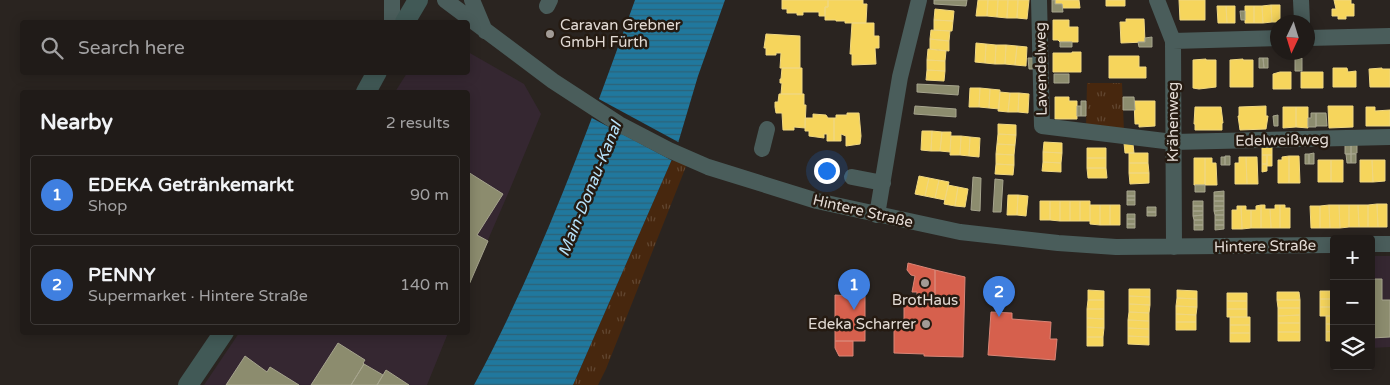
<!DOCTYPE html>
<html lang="en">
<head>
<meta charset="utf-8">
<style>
  :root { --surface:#201b18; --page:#282421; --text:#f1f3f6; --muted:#a2a1a2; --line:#3d3937; --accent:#0b8043 }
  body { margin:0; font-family:"Varela Round",sans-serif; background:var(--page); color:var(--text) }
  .controls { position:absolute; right:15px; bottom:15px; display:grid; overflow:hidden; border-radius:5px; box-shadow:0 2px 12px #0003 }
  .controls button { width:45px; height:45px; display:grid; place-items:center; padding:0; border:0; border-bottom:1px solid var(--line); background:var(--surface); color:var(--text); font:25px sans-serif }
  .compass { position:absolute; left:1270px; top:15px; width:45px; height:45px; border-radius:50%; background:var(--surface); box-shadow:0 2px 12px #0003; rotate:184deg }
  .you { position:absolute; left:826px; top:170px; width:18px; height:18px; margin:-12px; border:4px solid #fff; border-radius:50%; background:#1a73e8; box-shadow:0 0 0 8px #1a73e833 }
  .badge { display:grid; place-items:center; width:32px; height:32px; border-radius:50%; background:var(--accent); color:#fff; font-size:16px; font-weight:700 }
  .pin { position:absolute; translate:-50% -41px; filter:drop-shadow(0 1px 2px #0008) }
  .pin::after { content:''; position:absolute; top:26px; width:18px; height:15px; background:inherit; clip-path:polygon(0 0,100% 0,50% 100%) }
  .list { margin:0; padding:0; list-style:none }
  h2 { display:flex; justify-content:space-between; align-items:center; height:65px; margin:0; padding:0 20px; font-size:21px }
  h2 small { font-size:16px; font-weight:400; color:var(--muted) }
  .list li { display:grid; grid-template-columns:32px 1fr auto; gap:15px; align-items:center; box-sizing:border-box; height:80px; margin:0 10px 10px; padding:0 10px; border:1px solid var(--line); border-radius:5px }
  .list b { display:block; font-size:19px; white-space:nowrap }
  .list p { margin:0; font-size:16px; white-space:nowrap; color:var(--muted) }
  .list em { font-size:16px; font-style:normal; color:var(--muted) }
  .icon { flex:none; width:28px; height:28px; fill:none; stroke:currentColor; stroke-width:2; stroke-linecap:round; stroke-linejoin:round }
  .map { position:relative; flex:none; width:1390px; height:385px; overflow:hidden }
  .search { position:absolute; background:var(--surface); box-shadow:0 2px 12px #0003; left:20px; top:20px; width:450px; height:55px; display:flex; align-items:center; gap:12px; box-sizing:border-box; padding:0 18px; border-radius:5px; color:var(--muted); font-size:19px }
  .panel { position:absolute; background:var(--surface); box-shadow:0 2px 12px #0003; left:20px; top:90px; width:450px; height:245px; border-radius:5px }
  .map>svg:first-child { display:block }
  .industrial { fill:#352731 }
  .grass { fill:url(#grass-tufts) }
  .water { fill:url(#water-rules) }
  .pier { fill:#2a2420 }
  .homes { fill:#f6d55c; stroke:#f0d780 }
  .shops { fill:#d6604d; stroke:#da8576 }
  .industry { fill:#8c8c6e; stroke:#a6a48d }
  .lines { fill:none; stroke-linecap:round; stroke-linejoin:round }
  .minor { stroke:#4a5d5b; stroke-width:16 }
  .major { stroke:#415956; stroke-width:20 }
  .poi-dot { fill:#a29b96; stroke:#251a11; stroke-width:2 }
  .labels { text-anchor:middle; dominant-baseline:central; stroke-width:5; stroke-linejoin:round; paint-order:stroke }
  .poi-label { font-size:15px; fill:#e3dbd5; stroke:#251a11; text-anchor:start }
  .street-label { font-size:15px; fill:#e3dbd5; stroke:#251a11 }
  .water-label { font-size:16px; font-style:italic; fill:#b7e2fa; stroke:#251a11 }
</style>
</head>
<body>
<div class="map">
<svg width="1390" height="385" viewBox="0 0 1390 385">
  <defs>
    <pattern id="grass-tufts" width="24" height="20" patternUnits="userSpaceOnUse" patternTransform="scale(1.25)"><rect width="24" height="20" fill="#47270e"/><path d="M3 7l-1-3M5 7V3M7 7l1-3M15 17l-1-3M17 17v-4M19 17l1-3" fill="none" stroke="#614630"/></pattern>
    <pattern id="water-rules" width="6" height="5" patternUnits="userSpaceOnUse" patternTransform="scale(1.25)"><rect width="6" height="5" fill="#20789e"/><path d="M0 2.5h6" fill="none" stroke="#2e6278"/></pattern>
  </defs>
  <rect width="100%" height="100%" fill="#2a2420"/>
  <path class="industrial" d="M468,52l56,32 17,30 -31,75 -42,97v-194h-73l12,-19 61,-1z
    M1371,256h19v91l-19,1z
    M239,333h209l-21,52h-223z"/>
  <path class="grass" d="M1087,83h35l2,49 -38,-4z
    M676,150l13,7 -4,12 -79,200 -8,16h-25z"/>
  <path class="water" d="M635,0h90l-27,76 -22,74 -103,235h-99c66,-123 114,-254 161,-385z"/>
  <path class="pier" d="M597,98l83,45 -7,18 -83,-44z"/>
  <path class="homes" d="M782,0h46v7h-3v9h-6v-4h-16v3h-6v-2h-10v-4h-5z
    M828,0h35v4h4l-1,19h-21v-2h-9v-1h-11v-13h3z
    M978,0h10l-1,16h-11z
    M988,0h10l-1,17 -10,-1z
    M998,0h10l-1,18 -10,-1z
    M1008,0h10l-1,18h-10z
    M1018,0h11l-2,19 -10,-1z
    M1055,0h24l1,8h-18v-4h-7z
    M1106,0h19v6h-19z
    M1179,0h26v20h-25z
    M1334,0h17v4h3v12h-8v3h-8v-3h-6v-7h4z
    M1271,5l1,17 -9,1 -1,-17z
    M1271,5h9v17h-8z
    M1217,6h9l1,17h-9z
    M1226,6h9v17h-8z
    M1245,6h9v17h-9z
    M1254,6h8l1,17h-9z
    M935,9l19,2 -1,10 -19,-1z
    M1126,19h18l1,23 -24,1 -1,-21h6z
    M934,20l19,1 -1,10 -18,-1z
    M1053,20h16v7h9v15h-18l-2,-2h-5z
    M852,23h22v13h5v12h-4l1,16 -24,1v-11h-2z
    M931,30l19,1 -1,10 -19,-2z
    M766,34l34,2v32h-20l1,-15h-5v2h-10v-7h-2z
    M930,39l19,2v10l-19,-2z
    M976,43l10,1 -1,19 -10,-1z
    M986,44l10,1 -1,19 -10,-1z
    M996,45h10l-1,19h-10z
    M1006,45l11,1 -2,19 -10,-1z
    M1017,46l10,1 -1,19 -11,-1z
    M928,49l18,2 -1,10 -18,-1z
    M1072,52h9v20h-28v-19h19z
    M1109,56h30v11h7v11h-37z
    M1206,59v1h10v27l-17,2 -6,-1v-28z
    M1243,59v1h10v27h-23v-27z
    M927,60l18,1v10l-18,-1z
    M782,68h20v26h-21l1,-11h-2v-4h1z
    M1333,68h14l1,4 8,-1v16h-23z
    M1382,68v1h8v18h-20l-1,-18z
    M927,70l18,1 -1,10 -18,-1z
    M1280,72h11v17h-18v-15z
    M1301,72h22v16h-22z
    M970,88h10l-1,19h-10z
    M980,88l10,1 -1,19 -10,-1z
    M990,89l10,1 -1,19 -10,-1z
    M1000,92l10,1 -2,19 -10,-1z
    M1010,93h9l-1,19h-10z
    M1019,93l10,1 -1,19 -10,-1z
    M779,94h25v11h2l-1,23 -11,-1v3h-11l-1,-17h-6l-1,-6v-5h3z
    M1055,97h14v4h8v18h-22z
    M1134,101h21v25l-16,1v-3h-4z
    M1266,106v10h2l-2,13 -26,1 -2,-14h1v-9z
    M1328,106h25v21l-24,1z
    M1195,107h26l2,16h-1v7h-27v-6h-1z
    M1283,107h13v20l-13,1z
    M1296,107h12v21l-12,-1z
    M1366,107h9v4l15,-1v16h-24z
    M847,113h12l2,23 -1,8 -14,2v-10l-5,-2v7h-7v-23h2v-3h11z
    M813,114l13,1 2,3h6v23h-7v-7h-3v4l-15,-2v-5h-4v-13h8z
    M998,124l18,1v10l-18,-1z
    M922,131h10l-1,20 -10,-1z
    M932,131l10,1 -2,19h-9z
    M942,132h9l-1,20 -10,-1z
    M998,134l18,1 -1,10 -18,-1z
    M951,136h10l-1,19h-10z
    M961,136l9,1 -1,19 -9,-1z
    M970,137l10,1 -1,19 -10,-1z
    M1044,142l18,1v10l-19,-1z
    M1124,143l9,1 1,9h-9z
    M997,144l18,1 -1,10 -18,-1z
    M1262,146h10v9h-10z
    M1087,148h19v10h-19z
    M1043,152l19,1 -1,10 -18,-1z
    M1129,153h19v10h-19z
    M996,154l18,1v10l-18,-1z
    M1262,155h5v9h-5z
    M1267,155h5v11h-5z
    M1289,156v27h-11v-23h4v-3z
    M1289,156h10l1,27h-11z
    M1239,157h7l1,27h-12v-21h4z
    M1246,157h11l1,27h-11z
    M1087,158h19v10h-19z
    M1194,158h11v27h-11z
    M1205,158h7v5h4l1,22h-12z
    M1318,160h13v22h-13z
    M1331,160h12v22h-12z
    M1360,160h12l1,22h-13z
    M1372,160h13v21l-12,1z
    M1043,162l18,1v9l-19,-1z
    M1129,163h19l1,10h-20z
    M996,164l18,1 -1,10 -18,-1z
    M1262,164h5v7l-5,1z
    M1087,168h19l1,10h-19z
    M1129,173h20v10l-19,1z
    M919,176l10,2 -4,18 -10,-2z
    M929,178l10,2 -4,18 -10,-2z
    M939,180l10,2 -4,18 -10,-2z
    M948,185l10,2 -3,19 -11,-2z
    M958,187l10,2 -3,18 -10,-1z
    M1008,195h10l-1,20h-10z
    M1018,195l10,1 -2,20 -9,-1z
    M1040,201h10v19h-10z
    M1050,201h10v20l-10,-1z
    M1060,201h10v20h-10z
    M1070,201h10v20h-10z
    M1080,201h10v20h-10z
    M1377,204l1,23h-10v-22z
    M1377,204h10v23h-9z
    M1090,205h10v20l-10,-1z
    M1100,205h10v20h-10z
    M1110,205h10v20h-10z
    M1261,205v23h-10v-18h5v-4z
    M1261,205h4v4h5l1,19h-10z
    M1275,205h5v23h-9l-1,-19h5z
    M1280,205h5v3h5v20h-10z
    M1329,205l1,23h-10v-22z
    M1329,205h10l1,23h-10z
    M1339,205h10v22l-9,1z
    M1349,205h9l1,22h-10z
    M1358,205h10v22h-9z
    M1237,206h4l1,23h-10v-19h5z
    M1241,206h5v4h5v18l-9,1z
    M1310,206h10v22h-9z
    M1129,289h21v8l-21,-1z
    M1088,290l16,1v9h-16z
    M1177,290l20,1v8l-20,-1z
    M1320,291h14v8h-14z
    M1277,292h22l1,8h-23z
    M1227,293h20v8h-20z
    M1129,296l21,1v8l-21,-1z
    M1177,298l20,1v8l-21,-1z
    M1320,299h14v8h-14z
    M1088,300h16v9h-17z
    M1277,300h23v8h-22z
    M1227,301h20v8h-20z
    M1129,304l21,1 -1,8 -20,-1z
    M1176,306l21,1 -1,8 -20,-1z
    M1320,307h14v9h-14z
    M1278,308h22v7l-22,1z
    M1087,309h17v10l-17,-1z
    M1227,309h20v8h-20z
    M1129,312l20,1v8l-21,-1z
    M1176,314l20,1v7h-20z
    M1300,315v8h-22v-7z
    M1326,316h8v8h-8z
    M1230,317h20v8h-20z
    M1087,318l17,1v9l-17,-1z
    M1128,320l21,1v8l-21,-1z
    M1176,322h20v8h-20z
    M1278,323h22v9h-22z
    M1326,324h8v7l-8,1z
    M1230,325h20v8h-20z
    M1087,327l17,1 -1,9h-16z
    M1128,328l21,1v8l-21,-1z
    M1334,331v10h-8v-9z
    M1278,332h22v9h-22z
    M1230,333h20v9h-20z
    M1128,336l21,1v8l-21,-1z
    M1087,337h16v9h-16z"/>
  <path class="shops" d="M908,263l27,7v31l-18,-1v-8h-5l3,-16 -4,-1 -4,-5z
    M935,270l30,7 -2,80 -39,-1v-2l-30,-1v-28l10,1v-26l31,1z
    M853,291h12v50h-30v-46l18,1z
    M991,312l21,1v6l39,3 -1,17h7l-2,21 -67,-5z
    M835,341h18v15h-14l-4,-8z"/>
  <path class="industry" d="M934,0h33l-1,6 -32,-2z
    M1052,0h3v4h7l1,8h-11z
    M1240,11h5v9h-4z
    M1152,37v10h-13l-1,-5h7v-4z
    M1060,42h12v5h-12z
    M1028,58h7v11h-6z
    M1259,58h4l1,10h-5z
    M1263,58h5v10h-4z
    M1295,58h7v13h-7z
    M1054,74h15v9h-15z
    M917,84l42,2 -1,9 -41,-3z
    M1123,97h11l1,13h-12z
    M1081,101h5v15h-5z
    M915,106l41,3v8l-42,-3z
    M1077,106h4v10h-4z
    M1311,113h5v14h-8v-9h3z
    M1316,113h10l1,13h-11z
    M1278,115v11h-4l-1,-10z
    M1345,145h6v9h-6z
    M1351,145h6v8l-6,1z
    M1314,153v11h-5v-10z
    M1305,154h4v10h-4z
    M1346,154h5v9h-4z
    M1351,154h5v9h-5z
    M1225,156h5v9h-5z
    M1221,157h4v8h-4z
    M468,172l35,22 -26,41 11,6 -20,46z
    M973,177l8,1 -1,33 -9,-1z
    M995,179l8,1 -2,32h-8z
    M1195,185h10v7h-10z
    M1127,191h8v5h-8z
    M1224,191v5h-10v-4z
    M1127,196h8v4h-8z
    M1214,196h10v5h-10z
    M1127,200h8v5h-8z
    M1193,201h10v5h-10z
    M1214,201h10v5h-10z
    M1193,206h10v5h-10z
    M1214,206h10v4l-10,1z
    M1147,207h9v5h-9z
    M1224,210v5h-9l-1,-4z
    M1193,211h10v4l-10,1z
    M1147,212h9v4h-9z
    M1127,214h8v5h-8z
    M1203,215v5h-9l-1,-4z
    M1215,215h9v5h-9z
    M1127,219h8v5h-8z
    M1194,220h9v5h-9z
    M1215,220h9v5h-9z
    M1127,224h8v4h-8z
    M1194,225h9v5h-9z
    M1215,225h9v4l-9,1z
    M1371,279h11v21h8v37l-19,1z
    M338,343l27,17 -2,3 1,1 -13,21h-40z
    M245,356l22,16 3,-5 29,18h-73z
    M364,364l19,11 -6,10h-26z
    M386,370l23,15h-32z"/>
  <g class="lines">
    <path class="minor" d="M392,0v22
      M445,0l108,81 66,43 50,26 39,17 109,34 143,31 98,11 58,4 218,-2
      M472,0l13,31
      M1039,0l3,126 131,16 217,-5
      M1157,0l16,41 1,206
      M1301,0l1,22
      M547,6l3,-6
      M1308,38l82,-2
      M1173,41l105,-3
      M762,149l5,-20
      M852,177l31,6
      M877,215l23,-138 19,-77
      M1371,244h19"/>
    <path class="major" d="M405,22l13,-22
      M366,92l11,-20
      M188,385l36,-53"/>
  </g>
  <g class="poi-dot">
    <circle cx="550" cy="34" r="5"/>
    <circle cx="925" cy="283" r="5"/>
    <circle cx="926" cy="324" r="5"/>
  </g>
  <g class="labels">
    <g class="poi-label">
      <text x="560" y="25">Caravan Grebner<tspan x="560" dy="17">GmbH Fürth</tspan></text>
      <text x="925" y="300" text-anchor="middle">BrotHaus</text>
      <text x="916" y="324" text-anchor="end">Edeka Scharrer</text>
    </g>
    <g class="street-label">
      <text transform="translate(1041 69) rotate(-91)">Lavendelweg</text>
      <text transform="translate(1173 122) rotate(-90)">Krähenweg</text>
      <text transform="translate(1282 140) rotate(-1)">Edelweißweg</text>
      <text transform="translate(863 211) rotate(13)">Hintere Straße</text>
      <text transform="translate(1265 246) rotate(-1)">Hintere Straße</text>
    </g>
    <g class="water-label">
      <text transform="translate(590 189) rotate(-68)">Main-Donau-Kanal</text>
    </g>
  </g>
</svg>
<div class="controls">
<button>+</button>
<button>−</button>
<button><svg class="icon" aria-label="layers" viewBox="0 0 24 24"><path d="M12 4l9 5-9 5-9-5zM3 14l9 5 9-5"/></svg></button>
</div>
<svg class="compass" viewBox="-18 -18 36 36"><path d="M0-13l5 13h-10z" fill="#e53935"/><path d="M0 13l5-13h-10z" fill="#a2a1a2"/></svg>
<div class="you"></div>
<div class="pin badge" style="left:854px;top:310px;background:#3f7fe0">1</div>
<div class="pin badge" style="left:999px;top:317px;background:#3f7fe0">2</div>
<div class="search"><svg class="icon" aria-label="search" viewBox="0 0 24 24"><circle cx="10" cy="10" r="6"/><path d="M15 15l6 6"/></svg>Search here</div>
<section class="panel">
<h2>Nearby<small>2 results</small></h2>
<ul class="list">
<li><span class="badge" style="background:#3f7fe0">1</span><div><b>EDEKA Getränkemarkt</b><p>Shop</p></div><em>90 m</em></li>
<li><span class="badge" style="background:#3f7fe0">2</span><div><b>PENNY</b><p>Supermarket · Hintere Straße</p></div><em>140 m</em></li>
</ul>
</section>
</div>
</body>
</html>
